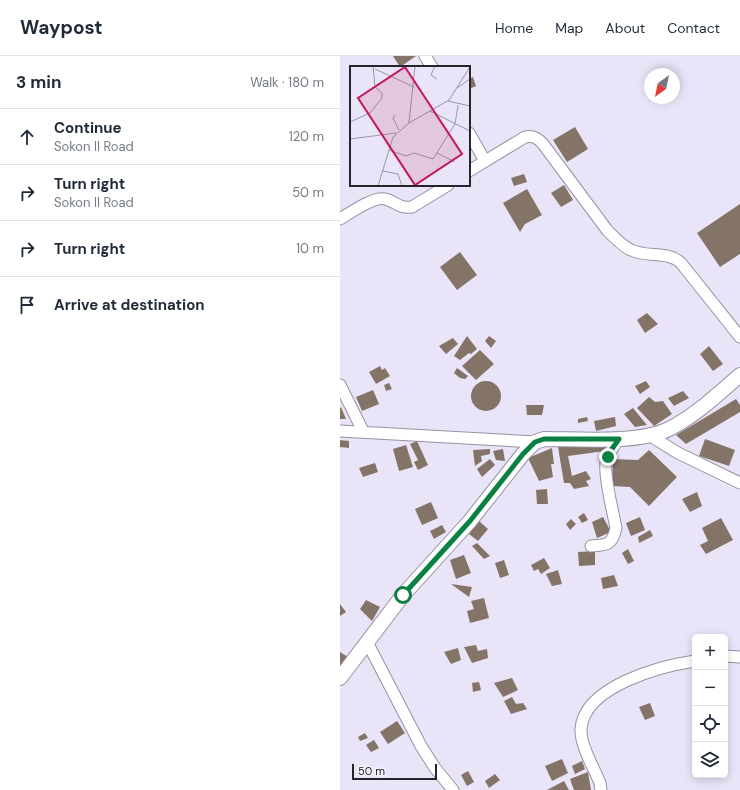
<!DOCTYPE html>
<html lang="en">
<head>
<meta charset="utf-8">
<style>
  :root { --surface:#fff; --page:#f6f6f7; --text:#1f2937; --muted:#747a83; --line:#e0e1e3 }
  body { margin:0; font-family:"DM Sans",sans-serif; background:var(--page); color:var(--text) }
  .controls { position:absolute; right:12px; bottom:12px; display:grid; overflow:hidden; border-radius:6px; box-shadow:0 2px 10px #0003 }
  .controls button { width:36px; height:36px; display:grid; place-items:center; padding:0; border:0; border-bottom:1px solid var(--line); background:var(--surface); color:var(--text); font:20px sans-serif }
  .compass { position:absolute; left:304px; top:12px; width:36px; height:36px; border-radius:50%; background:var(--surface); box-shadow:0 2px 10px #0003; rotate:213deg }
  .scale { position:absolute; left:12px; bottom:10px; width:85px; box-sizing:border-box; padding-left:4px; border:2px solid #26242b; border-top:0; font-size:11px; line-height:14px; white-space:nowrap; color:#26242b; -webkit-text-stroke:3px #f5f2fe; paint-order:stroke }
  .stop { position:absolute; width:12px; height:12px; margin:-9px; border:3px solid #0b8043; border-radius:50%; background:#fff }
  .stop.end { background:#0b8043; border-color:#fff; box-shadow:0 1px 4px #0008 }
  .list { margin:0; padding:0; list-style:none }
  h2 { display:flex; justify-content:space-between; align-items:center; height:52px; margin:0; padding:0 16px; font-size:17px }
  h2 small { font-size:13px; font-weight:400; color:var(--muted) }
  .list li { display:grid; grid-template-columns:26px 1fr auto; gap:12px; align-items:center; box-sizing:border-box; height:56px; padding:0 16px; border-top:1px solid var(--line) }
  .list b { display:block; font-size:15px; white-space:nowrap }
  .list p { margin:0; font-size:13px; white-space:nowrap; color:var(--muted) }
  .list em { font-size:13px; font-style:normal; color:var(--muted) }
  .icon { flex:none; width:22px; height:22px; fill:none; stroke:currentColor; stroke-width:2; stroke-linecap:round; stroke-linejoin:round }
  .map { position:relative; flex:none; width:400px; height:734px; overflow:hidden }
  header { display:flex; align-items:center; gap:24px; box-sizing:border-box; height:56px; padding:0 20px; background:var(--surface); border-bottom:1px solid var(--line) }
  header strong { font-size:19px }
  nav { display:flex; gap:22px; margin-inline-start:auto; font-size:14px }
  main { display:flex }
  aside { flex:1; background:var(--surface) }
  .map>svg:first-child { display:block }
  .building { fill:#847468 }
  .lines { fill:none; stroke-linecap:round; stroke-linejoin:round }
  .minor-casing { stroke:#9691a3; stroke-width:13 }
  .tertiary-casing { stroke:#9691a3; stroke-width:16 }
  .minor { stroke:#fff; stroke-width:11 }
  .tertiary { stroke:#fff; stroke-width:14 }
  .route { stroke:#0b8043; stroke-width:5 }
  .inset-road { fill:none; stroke:#9b97a5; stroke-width:1 }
  .view { fill:#c2185b; fill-opacity:0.15; stroke:#c2185b; stroke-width:2 }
  .inset-edge { fill:none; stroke:#26242b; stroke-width:2 }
</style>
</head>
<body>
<header>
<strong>Waypost</strong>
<nav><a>Home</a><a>Map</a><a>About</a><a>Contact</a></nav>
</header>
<main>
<aside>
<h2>3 min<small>Walk · 180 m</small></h2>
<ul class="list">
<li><svg class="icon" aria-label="ahead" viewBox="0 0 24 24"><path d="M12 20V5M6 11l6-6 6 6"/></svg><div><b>Continue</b><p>Sokon II Road</p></div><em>120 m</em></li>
<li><svg class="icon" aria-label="right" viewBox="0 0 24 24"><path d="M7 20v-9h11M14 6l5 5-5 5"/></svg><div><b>Turn right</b><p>Sokon II Road</p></div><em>50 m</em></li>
<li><svg class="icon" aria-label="right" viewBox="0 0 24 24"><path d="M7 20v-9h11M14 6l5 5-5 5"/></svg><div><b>Turn right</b></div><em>10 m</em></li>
<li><svg class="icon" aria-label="arrive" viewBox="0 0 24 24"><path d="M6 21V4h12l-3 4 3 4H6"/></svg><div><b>Arrive at destination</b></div></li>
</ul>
</aside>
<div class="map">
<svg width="400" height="734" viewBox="0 0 400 734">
  <rect width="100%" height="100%" fill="#e9e4f7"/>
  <path class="building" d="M53,0h23l-16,11z
    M133,21l3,9 -7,3v-10z
    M235,71l13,22 -21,13 -14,-22z
    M184,118l3,8 -13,4 -3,-8z
    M224,129l9,15 -12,7 -10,-14z
    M187,133l15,26 -17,9 -5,8 -17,-29z
    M400,148v50l-20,13 -23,-34z
    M120,196l17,23 -20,15 -17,-23z
    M307,257l11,11 -13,9 -8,-13z
    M127,280l10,13 -6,5 -2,-1 -9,7 -6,-4z
    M149,280l7,5 -5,7 -6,-7z
    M113,282l5,6 -12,10 -7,-8z
    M369,290l14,18 -10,7 -13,-17z
    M140,294l14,14 -18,16 -14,-14z
    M40,310l2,4 3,-2 5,8 -14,8 -7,-12z
    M117,312l11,8 -3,3 -5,-1 -6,-5z
    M306,325l4,6 -10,7 -5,-8z
    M131 340a15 15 0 1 1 30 0a15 15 0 1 1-30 0Z
    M49,327l3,6 -6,2 -2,-6z
    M33,334l6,14 -17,7 -6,-14z
    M343,335l6,7 -15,8 -6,-8z
    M309,341l6,5 8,-1 9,13 -18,12 -17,-18z
    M396,343l4,6v7l-54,32 -10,-9z
    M186,349h18l-2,10h-15z
    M1,351l5,12h-6v-11z
    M293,352l14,17 -12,2 -11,-13z
    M247,361l1,4 -10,2v-4z
    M275,361l1,9 -20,5 -2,-10z
    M365,383l30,11 -6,16 -30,-10z
    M0,384l9,1v7l-9,-1z
    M77,385l11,24 -10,5 -4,-8 4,-2 -8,-16z
    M264,388l1,7 -37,5 4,20 14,-5 5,8 -5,2 3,5 -15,3 -4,-6h-6l-6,-36z
    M66,389l7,22 -14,4 -6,-22z
    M212,392l2,16h-3l2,13 -14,4 -11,-23z
    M150,393v5l-9,2 1,5 -7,5 -2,-16z
    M163,393l2,12 -9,-1 -3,-9z
    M309,394l28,27 -28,29 -19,-19 -18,-1 1,-27 25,1z
    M150,403l5,6 -13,12 -5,-8z
    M35,407l3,9 -15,5 -4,-9z
    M207,433l1,15h-11l-1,-14z
    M357,436l5,14 -12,6 -8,-13z
    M91,446l7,16 -16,7 -7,-16z
    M244,457l4,7 -6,3 -4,-6z
    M263,461l8,15 -14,6 -5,-16z
    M300,461l5,13 -14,6 -5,-13z
    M381,462l12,22 -27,14 -6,-9 8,-4 -6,-13z
    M231,463l5,5 -6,6 -4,-6z
    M139,465l9,8 -10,12 -9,-7z
    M102,469l4,7 -12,7 -4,-8z
    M310,474l3,6 -14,7 -1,-6z
    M137,487l13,13 -6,3 -12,-13z
    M288,493l6,12 -6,3 -6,-11z
    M255,495v14l-16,1 -1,-14z
    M124,499l7,18 -15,6 -6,-19z
    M204,502l6,10 -9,6 -3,-5 -4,2 -3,-6z
    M164,504l5,15 -9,3 -5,-15z
    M218,514l4,14 -10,2 -6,-12z
    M274,519l4,11 -15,3 -2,-11z
    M111,528l21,3 -3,10z
    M144,542l5,20 -19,5 -3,-12 7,-2 -3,-8z
    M26,544l14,7 -8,14 -12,-12z
    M0,548l6,8 -6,4z
    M136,589l2,6 9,-2 1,9 -16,5 -8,-16z
    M118,592l3,12 -10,4 -7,-12z
    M0,596l8,5 -8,9z
    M172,622l6,12 -15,7 -9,-14z
    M139,626l2,8 -8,2 -1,-9z
    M172,641l4,7 7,-1 4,6 -16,5 -7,-13z
    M310,647l5,13 -10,4 -6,-13z
    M57,665l8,12 -17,11 -8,-12z
    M25,677l3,5 -8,3 -2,-4z
    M34,684l5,8 -8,4 -5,-7z
    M222,703l6,14 -16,8 -7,-15z
    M242,705l3,8 -10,5 -3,-8z
    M128,715l6,11 -7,4 -6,-11z
    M248,716l3,18h-17l-4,-11z
    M155,718l5,6 -11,8 -4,-7z
    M224,725l5,9h-22z"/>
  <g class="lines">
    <g class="minor-casing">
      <path id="minor" d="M85,0l7,11
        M129,77l16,28
        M129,115l56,-34c8,-2 13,1 18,7l64,86c7,7 15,16 24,20 16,8 36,0 50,13l59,74
        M0,163c10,-6 34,-23 45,-20 11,2 13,10 27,8l36,-22
        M0,329l23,46
        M0,375l195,11
        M309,379l29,18 62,30
        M251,490c15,-1 21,0 25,-18 -3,-17 -12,-49 -10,-65 1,-9 8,-17 13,-24
        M27,586l54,104 14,22 18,22
        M385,600l15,1
        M261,734l-1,-7c-6,-15 -20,-38 -19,-54 3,-43 80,-63 114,-68"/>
    </g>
    <g class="tertiary-casing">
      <path id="tertiary" d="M0,622l63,-83 67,-74 53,-67 12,-12 9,-3c35,0 94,5 125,-10 26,-13 49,-35 71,-54"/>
    </g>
    <use href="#minor" class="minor"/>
    <use href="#tertiary" class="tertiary"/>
  </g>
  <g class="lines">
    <path class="route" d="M63,539l67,-74 53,-67 12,-12 9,-3h75l-10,14 -1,4"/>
  </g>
  <g transform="translate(10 10)">
    <rect width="120" height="120" fill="#e9e4f7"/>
    <path class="inset-road" d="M85,0l-4,9 6,4M25,3l39,18M107,22l13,-9M98,35l22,5M80,45l40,20M45,49l-2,3 6,12M0,56l20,-9 12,-15v-5l-7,-6 -2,-21M59,57l40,-23 21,-33M0,73l46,-6M39,84l17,6 8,-3 19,6 22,-35 3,-19M87,87l18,9M33,105l15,3 4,12M28,120l15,-49 16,-14 6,-57"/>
    <path class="view" d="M55,1l57,87 -47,31 -57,-87z"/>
    <rect width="120" height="120" class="inset-edge"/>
  </g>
</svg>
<div class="controls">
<button>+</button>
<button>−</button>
<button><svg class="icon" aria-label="locate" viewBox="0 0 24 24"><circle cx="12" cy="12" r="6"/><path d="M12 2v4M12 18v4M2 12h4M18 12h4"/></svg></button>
<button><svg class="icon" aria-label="layers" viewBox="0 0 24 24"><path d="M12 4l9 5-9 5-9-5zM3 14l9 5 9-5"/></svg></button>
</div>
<svg class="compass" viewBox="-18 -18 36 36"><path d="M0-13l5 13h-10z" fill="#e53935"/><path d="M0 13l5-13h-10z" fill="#747a83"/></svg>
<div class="scale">50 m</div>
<div class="stop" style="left:63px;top:539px"></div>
<div class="stop end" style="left:268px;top:401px"></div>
</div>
</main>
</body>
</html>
